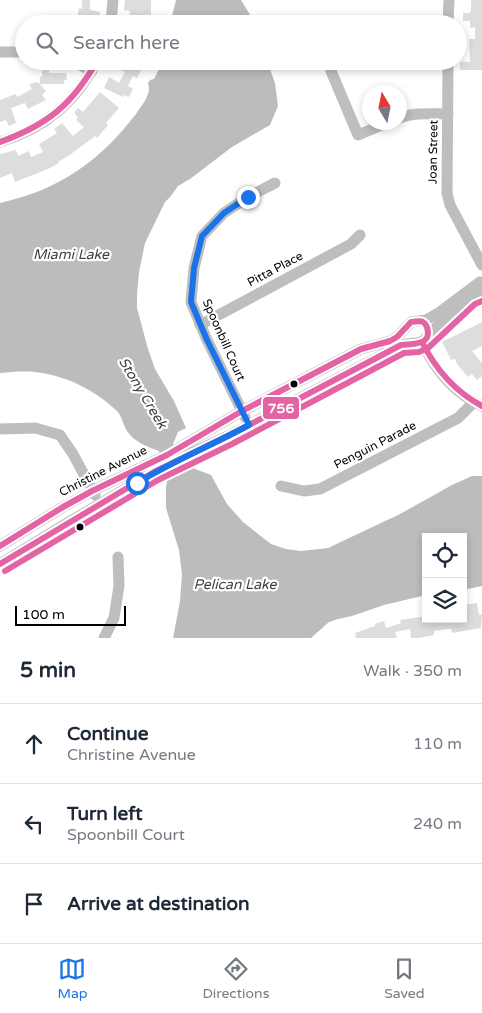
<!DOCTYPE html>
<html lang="en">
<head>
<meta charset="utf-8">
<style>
  :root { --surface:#fff; --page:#f6f6f7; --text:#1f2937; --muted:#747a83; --line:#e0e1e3; --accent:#1a73e8 }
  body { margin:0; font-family:"Varela Round",sans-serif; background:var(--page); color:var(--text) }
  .controls { position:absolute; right:15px; bottom:15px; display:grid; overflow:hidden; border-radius:0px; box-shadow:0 2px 8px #0003 }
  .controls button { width:45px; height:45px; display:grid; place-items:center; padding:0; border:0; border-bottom:1px solid var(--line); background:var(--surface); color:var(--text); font:25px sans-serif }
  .compass { position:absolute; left:362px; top:85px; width:45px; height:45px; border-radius:50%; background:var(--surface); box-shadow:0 2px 8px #0003; rotate:350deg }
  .scale { position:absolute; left:15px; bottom:12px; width:111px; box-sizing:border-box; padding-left:5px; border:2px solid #000; border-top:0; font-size:14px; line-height:18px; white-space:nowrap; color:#000; -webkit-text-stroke:4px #fff; paint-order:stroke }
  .stop { position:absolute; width:15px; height:15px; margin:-11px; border:4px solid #1a73e8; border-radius:50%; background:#fff }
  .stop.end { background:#1a73e8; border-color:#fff; box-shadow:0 1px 5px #0008 }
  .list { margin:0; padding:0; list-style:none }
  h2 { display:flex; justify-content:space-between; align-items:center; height:65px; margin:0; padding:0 20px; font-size:21px }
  h2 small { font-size:16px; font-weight:400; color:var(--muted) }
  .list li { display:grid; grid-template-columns:32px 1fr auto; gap:15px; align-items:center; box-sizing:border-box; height:80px; padding:0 20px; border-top:1px solid var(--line) }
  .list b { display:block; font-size:19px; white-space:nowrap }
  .list p { margin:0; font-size:16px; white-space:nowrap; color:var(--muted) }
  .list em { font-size:16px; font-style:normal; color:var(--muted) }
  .icon { flex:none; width:28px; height:28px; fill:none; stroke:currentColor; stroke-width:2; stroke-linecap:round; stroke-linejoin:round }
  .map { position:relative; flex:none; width:482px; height:638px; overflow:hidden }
  .search { position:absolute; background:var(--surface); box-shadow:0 2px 8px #0003; left:15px; right:15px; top:15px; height:55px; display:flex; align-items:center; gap:12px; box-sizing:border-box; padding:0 18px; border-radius:28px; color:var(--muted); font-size:19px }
  .sheet { height:305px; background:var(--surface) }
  nav { display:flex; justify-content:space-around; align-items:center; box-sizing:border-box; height:70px; border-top:1px solid var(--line); background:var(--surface); font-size:14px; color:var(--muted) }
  nav a { display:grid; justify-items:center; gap:2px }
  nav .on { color:var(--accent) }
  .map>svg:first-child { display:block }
  .water { fill:#bcbcbc }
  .building { fill:#ddd }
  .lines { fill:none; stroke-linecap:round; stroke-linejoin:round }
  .minor { stroke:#bebebe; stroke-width:11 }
  .bus-1-casing { stroke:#fff; stroke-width:10 }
  .bus-2-casing { stroke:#fff; stroke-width:10 }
  .bus-1 { stroke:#e463a4; stroke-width:6 }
  .bus-2 { stroke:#e463a4; stroke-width:6 }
  .route { stroke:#1a73e8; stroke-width:6 }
  .bus-dot { fill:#000; stroke:#fff; stroke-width:2 }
  .labels { text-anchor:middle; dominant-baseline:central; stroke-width:4.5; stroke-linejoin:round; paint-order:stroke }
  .street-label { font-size:12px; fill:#000; stroke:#fff }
  .water-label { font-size:14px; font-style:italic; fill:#414141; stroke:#fff }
  .line-badge { stroke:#fff; stroke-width:2 }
  .badge-label { font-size:14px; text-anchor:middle; font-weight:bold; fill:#fff }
</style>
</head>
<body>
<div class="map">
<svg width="482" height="638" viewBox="0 0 482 638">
  <rect width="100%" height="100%" fill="#fff"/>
  <path class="water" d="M176,0h65l8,13 4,11h-83z
    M163,61h104l8,22 3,23 -8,19 -38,22 -42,32 -12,7 -7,10 -6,6 -20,41 -6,29 -2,22v14l11,41 7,20 19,32 12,27 -8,4 -5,12 12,21 26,10 16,29 16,18 28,22 15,5 15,2 27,-3 72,-34 52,-29 20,-9h10v110l-19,4v-53h-37v58l-42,10 -32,11 -14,3 -9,3 -18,16h-138l7,-37 2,-26 -3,-25 -13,-42v-21l3,-15 -10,-21c-11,-4 -25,-9 -32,-20 -4,-6 -5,-15 -10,-20 -22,-21 -52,-36 -82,-39 -12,-1 -24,0 -35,1v-170c59,-13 100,-42 136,-89 6,-9 16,-20 12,-31l2,-3 4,-1z"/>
  <path class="building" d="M82,0h8v10l10,2 -1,7 -7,-1 -1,6h-15l3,-16 3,1z
    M125,0h26v17l3,1 -1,6h-25l2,-13 -6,-1z
    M471,0h11v70h-22v-8h10l-1,-23h6v-12l-5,1v-7h-7v-8h7v-2h1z
    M116,61h23l5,3 -7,14 -4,-2 -5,10 5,3 -4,8 -5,-2 -1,2 -19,-9 5,-11 10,6 6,-11 -12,-5z
    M42,65h7v8h17l1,7h-3v4h-24l6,7 -4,4 4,5 -18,9 -3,-6 -14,5 5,15 -7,3 -3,-6 -6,2v-22l16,-6 1,3 15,-8 -3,-5 9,-2 2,2v-7l2,-1z
    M100,92l19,16 -13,15 2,2 -11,13 -2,-2 -24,18 -13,8 1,1 -11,6 -33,13 -3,-9 -12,5v-24l16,-4 2,6 11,-5 2,6 12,-5 -4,-8 18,-11 -3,-4 8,-6 11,13 11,-9 -8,-7 2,-3 -4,-4 4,-5 5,4z
    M482,322v24l-10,5 10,12v13l-5,4 -5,-6 -4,3 -11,-13 -2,-5 -4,1 -9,-18z
    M477,603l2,12 3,-1 -1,14 -29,5 -1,-4h-3l-14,2v4l-15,3h-8l-1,-9 -15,3 2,6h-41l-1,-5 20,-7v-2l9,-3 2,7 15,-5 -1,-3 26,-4v3h37v-14z"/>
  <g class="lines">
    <path class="minor" d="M111,24l2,-24
      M448,24l1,-24
      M0,52h24
      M72,61l20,10
      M331,61v10l27,64 31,-13
      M448,61l-1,132 3,12 32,60
      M400,118c14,-6 32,-4 48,-4
      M0,142c45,-14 75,-39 97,-81
      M200,325l151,-81 9,-9
      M422,342c13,28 32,51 60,64
      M245,417l-38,-77 -16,-38 3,-34 8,-32 22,-23 24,-16 27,-14
      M0,429l35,-1 25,7 13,19 22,41
      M281,486l23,5 16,-2 138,-71 16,-16
      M0,546l63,-39 29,-16 75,-36 75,-44 119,-62 29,-8 7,-4 14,-15 15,-2 14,-8 40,-30
      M0,564l64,-39 90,-53 33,-17 41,-19 173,-91c11,-3 22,1 27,-10l42,-39 12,-4
      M104,638l10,-20 5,-32 -1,-29"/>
    <g class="bus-1-casing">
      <path id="bus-1" d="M0,142c47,-17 72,-37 97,-81
        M422,342c14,28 32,49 60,64
        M0,546l63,-39 29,-16 75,-36 75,-44 119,-62 29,-8 7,-4 14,-15c4,0 9,-2 12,0 5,3 7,14 2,18 -5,5 -17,4 -24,5l-173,91 -74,36 -154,92"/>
    </g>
    <g class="bus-2-casing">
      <path id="bus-2" d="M5,571l153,-91 74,-36 172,-91 15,-1 9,-4 47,-44 7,-3"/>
    </g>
    <use href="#bus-1" class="bus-1"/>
    <use href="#bus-2" class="bus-2"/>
  </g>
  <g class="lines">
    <path class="route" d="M137,483c36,-22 75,-38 112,-58l-42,-85 -16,-38 3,-34 8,-32 22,-23 24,-16"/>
  </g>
  <g class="bus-dot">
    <circle cx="294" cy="384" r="4.5"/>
    <circle cx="80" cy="527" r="4.5"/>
  </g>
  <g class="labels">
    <g class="street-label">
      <text transform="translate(433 152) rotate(-89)">Joan Street</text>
      <text transform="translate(275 269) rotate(-28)">Pitta Place</text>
      <text transform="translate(224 340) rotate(66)">Spoonbill Court</text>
      <text transform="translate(375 445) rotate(-27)">Penguin Parade</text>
      <text transform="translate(103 471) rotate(-27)">Christine Avenue</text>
    </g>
    <g class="water-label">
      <text x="71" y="254">Miami Lake</text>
      <text transform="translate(143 393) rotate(59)">Stony Creek</text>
      <text x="235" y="584">Pelican Lake</text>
    </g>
  </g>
  <rect class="line-badge" x="262" y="396" width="38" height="24" rx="5" fill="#e463a4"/>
  <g class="badge-label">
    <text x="281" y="413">756</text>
  </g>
</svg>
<div class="controls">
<button><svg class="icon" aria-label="locate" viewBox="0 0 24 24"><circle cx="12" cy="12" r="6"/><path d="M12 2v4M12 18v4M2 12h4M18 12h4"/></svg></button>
<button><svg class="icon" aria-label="layers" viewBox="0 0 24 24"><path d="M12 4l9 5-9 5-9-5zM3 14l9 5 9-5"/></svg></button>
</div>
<svg class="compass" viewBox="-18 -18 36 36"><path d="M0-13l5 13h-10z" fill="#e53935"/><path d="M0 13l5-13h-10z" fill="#747a83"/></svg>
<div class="scale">100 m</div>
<div class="stop" style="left:137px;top:483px"></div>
<div class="stop end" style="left:248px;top:197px"></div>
<div class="search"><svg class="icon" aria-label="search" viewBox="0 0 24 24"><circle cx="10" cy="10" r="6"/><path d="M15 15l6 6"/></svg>Search here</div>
</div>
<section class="sheet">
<h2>5 min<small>Walk · 350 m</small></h2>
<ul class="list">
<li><svg class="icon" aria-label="ahead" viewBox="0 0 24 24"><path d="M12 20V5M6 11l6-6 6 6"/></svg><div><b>Continue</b><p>Christine Avenue</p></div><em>110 m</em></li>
<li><svg class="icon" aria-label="left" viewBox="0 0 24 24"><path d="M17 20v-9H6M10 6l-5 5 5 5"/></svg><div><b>Turn left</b><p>Spoonbill Court</p></div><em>240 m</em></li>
<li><svg class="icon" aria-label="arrive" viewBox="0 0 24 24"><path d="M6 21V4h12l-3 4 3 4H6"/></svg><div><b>Arrive at destination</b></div></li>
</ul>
</section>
<nav>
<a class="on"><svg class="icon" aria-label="map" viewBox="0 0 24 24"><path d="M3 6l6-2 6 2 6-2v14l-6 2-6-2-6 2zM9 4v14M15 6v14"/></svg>Map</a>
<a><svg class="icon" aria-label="directions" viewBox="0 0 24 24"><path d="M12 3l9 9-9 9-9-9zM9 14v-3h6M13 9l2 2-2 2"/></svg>Directions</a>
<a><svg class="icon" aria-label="saved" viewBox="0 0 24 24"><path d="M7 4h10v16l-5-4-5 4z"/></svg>Saved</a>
</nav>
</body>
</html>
